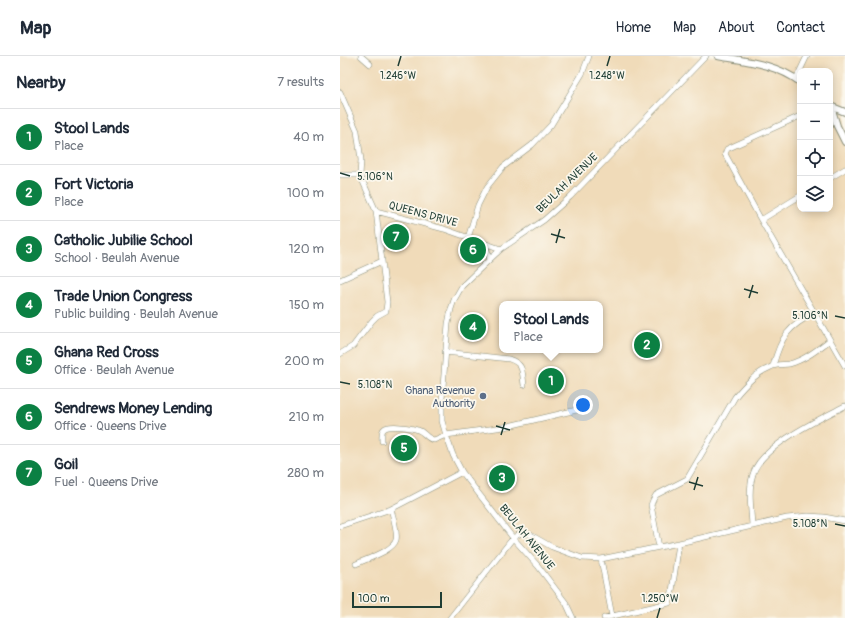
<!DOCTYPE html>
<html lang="en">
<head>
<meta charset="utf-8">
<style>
  :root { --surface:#fff; --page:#f6f6f7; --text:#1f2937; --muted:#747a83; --line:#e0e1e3; --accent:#0b8043 }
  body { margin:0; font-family:Pangolin,sans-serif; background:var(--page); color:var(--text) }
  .controls { position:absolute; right:12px; top:12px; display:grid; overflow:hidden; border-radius:8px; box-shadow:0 2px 10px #0003 }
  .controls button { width:36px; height:36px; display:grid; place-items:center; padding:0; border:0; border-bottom:1px solid var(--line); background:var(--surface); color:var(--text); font:20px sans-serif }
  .scale { position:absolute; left:12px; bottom:10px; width:90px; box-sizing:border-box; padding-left:4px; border:2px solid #1f3d34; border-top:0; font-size:11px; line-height:14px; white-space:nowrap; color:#1f3d34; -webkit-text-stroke:3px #fbf7ec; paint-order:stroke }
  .you { position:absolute; left:243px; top:349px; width:14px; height:14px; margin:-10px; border:3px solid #fff; border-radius:50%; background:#1a73e8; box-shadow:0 0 0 6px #1a73e833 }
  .badge { display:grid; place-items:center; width:26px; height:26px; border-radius:50%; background:var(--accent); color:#fff; font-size:13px; font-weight:700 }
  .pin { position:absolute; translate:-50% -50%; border:2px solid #fff; box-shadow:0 1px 4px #0006 }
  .popup { position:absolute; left:159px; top:245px; width:104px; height:52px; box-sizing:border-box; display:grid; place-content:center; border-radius:8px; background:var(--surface); filter:drop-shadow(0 1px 3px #0005); font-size:13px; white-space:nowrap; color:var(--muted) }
  .popup b { font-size:15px; color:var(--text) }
  .popup::after { content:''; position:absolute; left:50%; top:100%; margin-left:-8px; border:8px solid transparent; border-top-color:var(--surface) }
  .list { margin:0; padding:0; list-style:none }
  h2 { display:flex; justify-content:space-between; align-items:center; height:52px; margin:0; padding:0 16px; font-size:17px }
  h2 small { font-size:13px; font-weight:400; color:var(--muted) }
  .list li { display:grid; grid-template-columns:26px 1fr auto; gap:12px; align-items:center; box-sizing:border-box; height:56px; padding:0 16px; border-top:1px solid var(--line) }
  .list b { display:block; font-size:15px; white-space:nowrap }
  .list p { margin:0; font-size:13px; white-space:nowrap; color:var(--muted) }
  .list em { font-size:13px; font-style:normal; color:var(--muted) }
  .icon { flex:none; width:22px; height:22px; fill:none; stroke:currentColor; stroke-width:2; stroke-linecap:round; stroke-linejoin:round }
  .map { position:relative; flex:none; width:505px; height:562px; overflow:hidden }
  header { display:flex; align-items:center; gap:24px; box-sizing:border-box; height:56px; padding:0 20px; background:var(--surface); border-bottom:1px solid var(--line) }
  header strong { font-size:19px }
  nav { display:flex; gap:22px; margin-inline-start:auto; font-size:14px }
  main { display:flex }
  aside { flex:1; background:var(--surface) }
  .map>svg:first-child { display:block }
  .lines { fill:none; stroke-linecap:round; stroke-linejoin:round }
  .minor-casing { stroke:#888c76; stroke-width:6 }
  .tertiary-casing { stroke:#888c76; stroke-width:8 }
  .minor { stroke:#fff; stroke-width:5 }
  .tertiary { stroke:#fff; stroke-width:6 }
  .ticks { fill:none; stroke:#1f3d34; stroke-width:1.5 }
  .service-dot { fill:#5c6f8a; stroke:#fbf7ec; stroke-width:1.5 }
  .labels { text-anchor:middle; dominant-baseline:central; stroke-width:3.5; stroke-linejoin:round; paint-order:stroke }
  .street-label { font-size:11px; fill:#1f3d34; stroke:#fbf7ec }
  .service-label { font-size:11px; fill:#4e5e75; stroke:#fbf7ec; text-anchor:end }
  .ticks-label { font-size:10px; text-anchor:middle; fill:#1f3d34; stroke:#fbf7ec; stroke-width:3.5; stroke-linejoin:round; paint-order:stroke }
</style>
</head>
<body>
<header>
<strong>Map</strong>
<nav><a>Home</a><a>Map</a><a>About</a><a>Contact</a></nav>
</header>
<main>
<aside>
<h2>Nearby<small>7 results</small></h2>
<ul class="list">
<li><span class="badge">1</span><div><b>Stool Lands</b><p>Place</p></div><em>40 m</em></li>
<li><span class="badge">2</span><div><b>Fort Victoria</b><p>Place</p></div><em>100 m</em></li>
<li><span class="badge">3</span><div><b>Catholic Jubilie School</b><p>School · Beulah Avenue</p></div><em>120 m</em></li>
<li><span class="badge">4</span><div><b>Trade Union Congress</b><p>Public building · Beulah Avenue</p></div><em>150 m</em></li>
<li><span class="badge">5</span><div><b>Ghana Red Cross</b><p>Office · Beulah Avenue</p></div><em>200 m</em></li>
<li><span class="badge">6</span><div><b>Sendrews Money Lending</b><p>Office · Queens Drive</p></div><em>210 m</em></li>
<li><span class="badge">7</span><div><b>Goil</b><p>Fuel · Queens Drive</p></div><em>280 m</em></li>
</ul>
</aside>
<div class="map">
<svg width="505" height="562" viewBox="0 0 505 562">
  <rect width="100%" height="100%" fill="#fbf7ec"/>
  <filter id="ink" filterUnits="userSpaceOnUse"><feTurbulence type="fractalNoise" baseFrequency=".025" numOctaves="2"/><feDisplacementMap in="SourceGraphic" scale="8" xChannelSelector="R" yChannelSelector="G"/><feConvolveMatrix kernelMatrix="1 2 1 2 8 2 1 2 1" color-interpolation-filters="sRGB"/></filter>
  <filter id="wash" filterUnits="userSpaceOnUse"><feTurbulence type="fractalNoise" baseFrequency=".012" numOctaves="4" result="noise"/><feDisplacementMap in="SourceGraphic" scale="16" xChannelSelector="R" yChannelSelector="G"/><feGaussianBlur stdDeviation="0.9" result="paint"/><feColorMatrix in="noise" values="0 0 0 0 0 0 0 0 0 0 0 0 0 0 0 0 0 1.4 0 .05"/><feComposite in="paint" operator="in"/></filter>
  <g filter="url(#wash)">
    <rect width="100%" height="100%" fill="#f0dbb9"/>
  </g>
  <g filter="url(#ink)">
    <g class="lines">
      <g class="minor-casing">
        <path id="minor" d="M21,0l9,8
          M456,23l11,-23
          M0,36l17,39 4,29 -1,15 16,36 68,18 57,20
          M460,60l-73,33 -2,5 36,66 84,146
          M0,119h20
          M490,122l15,-9
          M421,164l39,-24
          M128,182l10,-33 9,-18 16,-20 29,-22 19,-20 31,-51 7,-18
          M145,188l5,15
          M0,224l42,-19 -6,-50
          M105,296l64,7c15,5 13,12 15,26
          M0,298l13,-8 19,-25 5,-5 9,-5 1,-9 -5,-41
          M433,310c8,-29 15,-40 42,-53
          M42,385c0,-4 -1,-10 2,-12 5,-5 28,-1 34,1 7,2 8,9 16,10l12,-5 58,-8 77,-18
          M412,469c-1,-17 -4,-35 1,-51 8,-28 67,-55 92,-68
          M0,470l51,-17 71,-37
          M319,491l-8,-42 2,-5 3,-5 31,-16 48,-82c10,-12 21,-24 36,-30 5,-3 12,-2 18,-3 16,-4 29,-15 41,-24
          M261,503l11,57
          M16,508c10,-5 37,-13 40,-24 2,-7 -3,-24 -5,-31
          M110,562l63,-80 8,-5 8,1 23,13 30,11 19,1 78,-16 108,-25 21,-2 16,1 21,4
          M233,562l-7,-15 -28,-37 -25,-28 -51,-66 -9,-17 -7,-20 -4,-14v-22l6,-75 3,-15 3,-9 8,-14 25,-24 14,-13 43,-29 26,-23 136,-141
          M264,562l65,-15 2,-5 8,-55"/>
      </g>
      <g class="tertiary-casing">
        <path id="tertiary" d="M378,0c27,5 59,8 82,26
          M490,50l15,6
          M491,51l6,19 8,16"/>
      </g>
      <use href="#minor" class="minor"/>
      <use href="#tertiary" class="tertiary"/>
    </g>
  </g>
  <path class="ticks" d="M58,10l3,-10M267,10l3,-10M0,117l10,3M211,178l14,4M216,187l4,-14M404,233l14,4M409,242l4,-13M495,260l10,2M0,326l10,2M156,370l14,4M161,379l4,-13M349,426l14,4M354,434l4,-13M495,468l10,2M317,562l3,-10"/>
  <circle class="service-dot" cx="143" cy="340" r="4"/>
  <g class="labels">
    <g class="street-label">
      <text transform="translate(227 127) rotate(-44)">BEULAH AVENUE</text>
      <text transform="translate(83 158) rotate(15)">QUEENS DRIVE</text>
      <text transform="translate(187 481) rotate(51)">BEULAH AVENUE</text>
    </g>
    <g class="service-label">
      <text x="135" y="334">Ghana Revenue<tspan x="135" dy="13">Authority</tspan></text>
    </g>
  </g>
  <g class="ticks-label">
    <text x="58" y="23">1.246°W</text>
    <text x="267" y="23">1.248°W</text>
    <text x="35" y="124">5.106°N</text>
    <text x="470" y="263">5.106°N</text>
    <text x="35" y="332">5.108°N</text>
    <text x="470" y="471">5.108°N</text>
    <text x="320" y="546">1.250°W</text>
  </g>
</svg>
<div class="controls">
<button>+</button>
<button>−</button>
<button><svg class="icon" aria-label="locate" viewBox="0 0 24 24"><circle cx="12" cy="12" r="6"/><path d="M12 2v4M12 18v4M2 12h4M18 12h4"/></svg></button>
<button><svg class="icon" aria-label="layers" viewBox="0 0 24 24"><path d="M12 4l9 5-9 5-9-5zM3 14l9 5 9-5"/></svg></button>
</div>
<div class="scale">100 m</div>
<div class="you"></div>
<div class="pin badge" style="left:211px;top:325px">1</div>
<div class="popup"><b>Stool Lands</b>Place</div>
<div class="pin badge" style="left:307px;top:289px">2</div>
<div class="pin badge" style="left:162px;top:422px">3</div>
<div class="pin badge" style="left:133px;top:271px">4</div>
<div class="pin badge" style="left:64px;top:392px">5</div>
<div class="pin badge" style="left:133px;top:194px">6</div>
<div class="pin badge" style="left:56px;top:181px">7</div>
</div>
</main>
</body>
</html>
